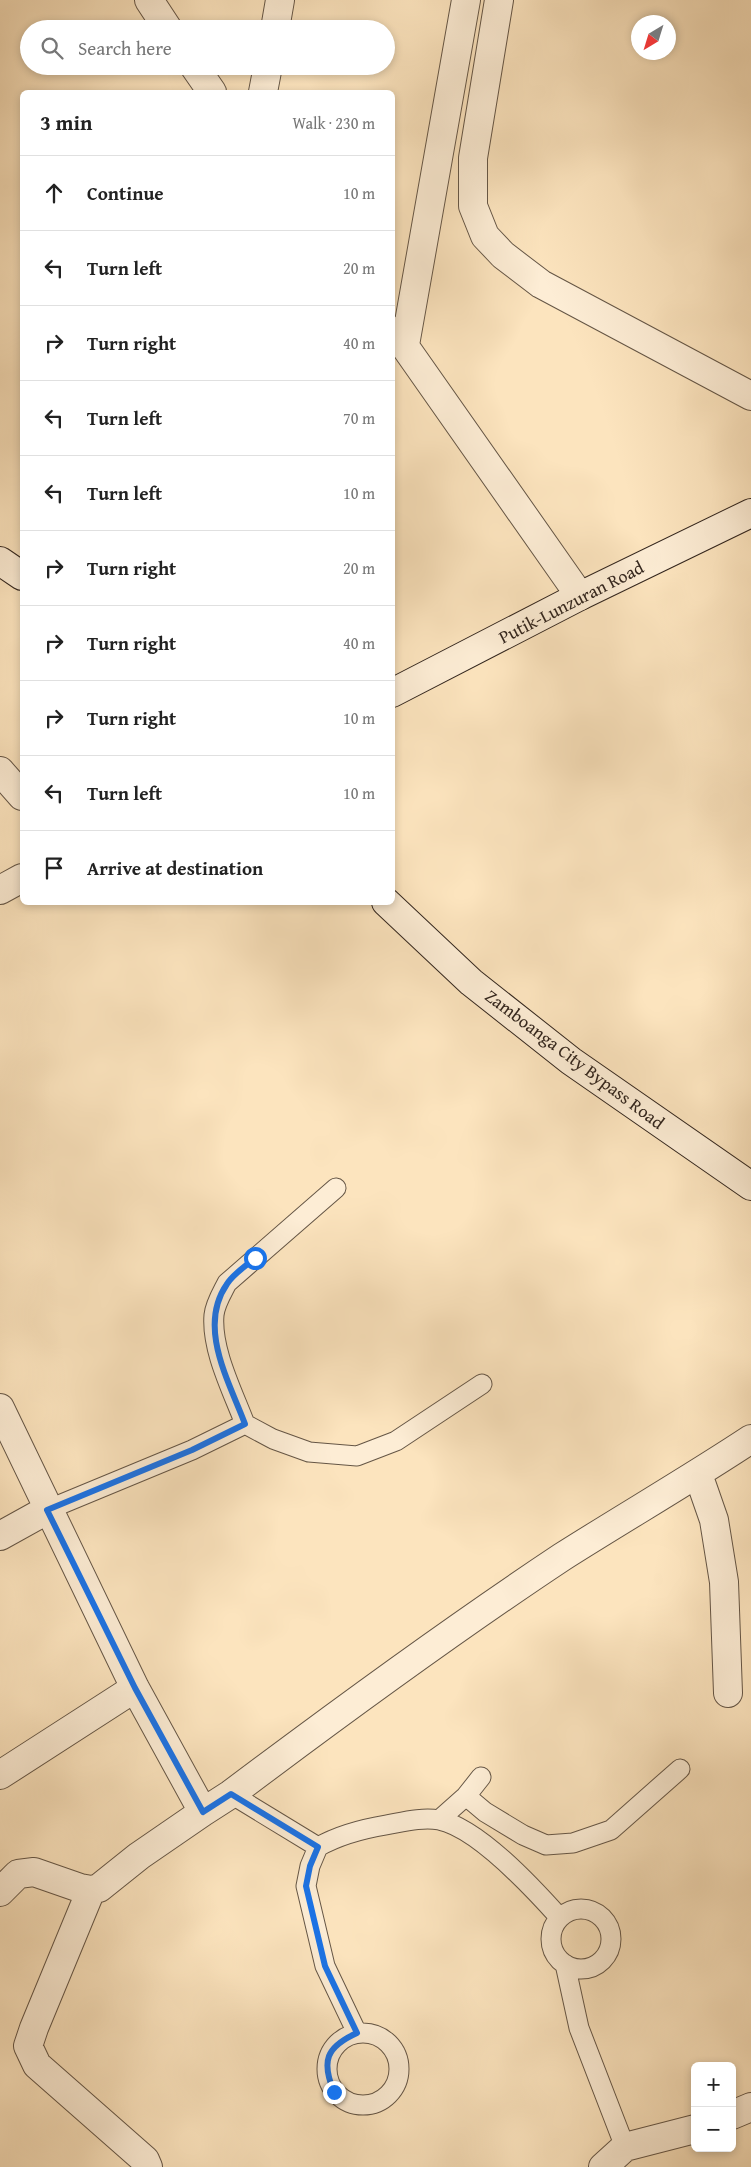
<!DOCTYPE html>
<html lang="en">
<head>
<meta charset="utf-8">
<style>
  :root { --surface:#fff; --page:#f2f2f2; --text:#222; --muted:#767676; --line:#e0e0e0 }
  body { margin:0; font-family:"Gentium Book Plus",serif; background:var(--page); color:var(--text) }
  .controls { position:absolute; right:15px; bottom:15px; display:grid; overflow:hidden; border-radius:8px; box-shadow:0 2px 8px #0003 }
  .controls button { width:45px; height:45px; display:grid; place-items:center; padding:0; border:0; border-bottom:1px solid var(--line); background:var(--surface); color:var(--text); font:25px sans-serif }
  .compass { position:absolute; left:631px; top:15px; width:45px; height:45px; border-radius:50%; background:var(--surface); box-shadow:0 2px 8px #0003; rotate:218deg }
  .stop { position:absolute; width:15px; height:15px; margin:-11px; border:4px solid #1a73e8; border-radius:50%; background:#fff }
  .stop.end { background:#1a73e8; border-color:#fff; box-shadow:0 1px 5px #0008 }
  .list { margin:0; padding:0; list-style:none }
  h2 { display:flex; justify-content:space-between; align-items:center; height:65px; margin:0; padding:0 20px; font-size:21px }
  h2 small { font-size:16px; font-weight:400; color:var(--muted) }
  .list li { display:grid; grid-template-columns:32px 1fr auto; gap:15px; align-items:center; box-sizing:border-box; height:75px; padding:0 20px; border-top:1px solid var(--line) }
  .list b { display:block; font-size:19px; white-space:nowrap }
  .list em { font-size:16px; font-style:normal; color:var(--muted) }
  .icon { flex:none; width:28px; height:28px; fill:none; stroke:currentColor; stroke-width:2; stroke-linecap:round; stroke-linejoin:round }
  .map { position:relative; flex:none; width:751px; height:2167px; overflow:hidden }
  .search { position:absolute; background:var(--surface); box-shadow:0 2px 8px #0003; left:20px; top:20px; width:375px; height:55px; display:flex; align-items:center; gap:12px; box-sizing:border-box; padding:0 18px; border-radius:28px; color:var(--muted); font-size:19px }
  .panel { position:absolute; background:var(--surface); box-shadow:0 2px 8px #0003; left:20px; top:90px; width:375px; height:815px; border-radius:8px }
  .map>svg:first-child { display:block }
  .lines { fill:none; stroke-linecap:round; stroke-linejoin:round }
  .lane-casing { stroke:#655646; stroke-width:21 }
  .street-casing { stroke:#655646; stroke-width:30 }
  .secondary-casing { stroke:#33261e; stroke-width:30 }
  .lane { stroke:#fdedd5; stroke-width:19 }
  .street { stroke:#fdedd5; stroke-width:28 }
  .secondary { stroke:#fdedd5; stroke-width:28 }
  .route { stroke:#1a73e8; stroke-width:6 }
  .labels { text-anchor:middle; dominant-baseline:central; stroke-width:4; stroke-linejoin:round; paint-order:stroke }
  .street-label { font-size:18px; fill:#33261e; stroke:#fdedd5 }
</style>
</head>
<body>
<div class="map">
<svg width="751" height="2167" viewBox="0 0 751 2167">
  <rect width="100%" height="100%" fill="#fce4be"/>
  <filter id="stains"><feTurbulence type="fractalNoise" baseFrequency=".004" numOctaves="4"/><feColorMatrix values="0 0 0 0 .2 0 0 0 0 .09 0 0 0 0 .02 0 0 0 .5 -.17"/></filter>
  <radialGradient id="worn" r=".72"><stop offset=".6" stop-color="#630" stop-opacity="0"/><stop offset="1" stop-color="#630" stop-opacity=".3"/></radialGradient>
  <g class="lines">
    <g class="lane-casing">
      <path id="lane" d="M245,1424l28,15 36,13 48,4 39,-15 86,-57
        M47,1510l145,-60 53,-26c-12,-32 -34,-74 -31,-109 1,-11 8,-22 13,-32l109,-95
        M231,1794l87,53c21,-12 44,-18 68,-22 17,-3 36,-8 53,-5 39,8 94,68 120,97
        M466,1796l19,16 38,23 23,10 27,-2 38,-13 69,-61
        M439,1820l27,-24 15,-19
        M318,1847l-8,19 -4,20 19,80 32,67
        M551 1939a30 30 0 1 1 60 0a30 30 0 1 1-60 0Z
        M565,1964l14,64 46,119
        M327 2069a36 36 0 1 1 72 0a36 36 0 1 1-72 0Z"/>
    </g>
    <g class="street-casing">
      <path id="street" d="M149,0l19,29
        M499,0l-26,158v48l12,30 18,19 38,29 210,112
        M275,29l5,-29
        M194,66l18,26
        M263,92l5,-26
        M394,331l186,265
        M405,345l61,-345
        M0,771l22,25
        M0,890l22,-12
        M0,1408l135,280 68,124 28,-18c109,-82 218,-162 331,-237 63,-40 127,-77 189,-118
        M698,1474l16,46 10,62 4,111
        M0,1536l47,-26
        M0,1775l135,-87
        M91,1890l-57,138 -6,18 9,19 108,95 3,7
        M0,1892l18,-18 16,-2 46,16 11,2 8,-2 40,-32 64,-44
        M732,2115l19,-8
        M603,2167l22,-20 70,-18"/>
    </g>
    <g class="secondary-casing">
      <path id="secondary" d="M0,561l22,15
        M392,693l188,-97 171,-83
        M386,902l85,80 100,79 180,125"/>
    </g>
    <use href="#lane" class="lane"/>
    <use href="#street" class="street"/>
    <use href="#secondary" class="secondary"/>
  </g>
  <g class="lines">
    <path class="route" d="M255,1258c-9,8 -22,16 -28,26 -30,43 2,97 18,140l-53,26 -145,60 88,178 68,124 28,-18 87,53 -8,19 -4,20 19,80 32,67c-31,14 -36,28 -23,59"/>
  </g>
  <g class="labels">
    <g class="street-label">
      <text transform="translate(571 602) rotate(-27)">Putik-Lunzuran Road</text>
      <text transform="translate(575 1059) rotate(37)">Zamboanga City Bypass Road</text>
    </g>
  </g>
  <rect width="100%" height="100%" filter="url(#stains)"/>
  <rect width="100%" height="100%" fill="url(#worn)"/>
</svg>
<div class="controls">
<button>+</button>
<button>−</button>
</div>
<svg class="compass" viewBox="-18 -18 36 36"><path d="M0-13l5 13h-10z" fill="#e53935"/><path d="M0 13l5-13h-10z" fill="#767676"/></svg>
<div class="stop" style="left:255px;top:1258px"></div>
<div class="stop end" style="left:334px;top:2092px"></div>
<div class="search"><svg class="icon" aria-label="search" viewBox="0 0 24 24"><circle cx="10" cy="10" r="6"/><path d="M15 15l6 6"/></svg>Search here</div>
<section class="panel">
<h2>3 min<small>Walk · 230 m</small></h2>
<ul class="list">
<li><svg class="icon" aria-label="ahead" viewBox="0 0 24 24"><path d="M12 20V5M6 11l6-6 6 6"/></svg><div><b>Continue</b></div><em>10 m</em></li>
<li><svg class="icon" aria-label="left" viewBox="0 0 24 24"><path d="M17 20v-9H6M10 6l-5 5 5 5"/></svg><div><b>Turn left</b></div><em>20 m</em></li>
<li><svg class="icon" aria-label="right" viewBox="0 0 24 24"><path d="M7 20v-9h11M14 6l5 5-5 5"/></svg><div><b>Turn right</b></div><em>40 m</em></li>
<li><svg class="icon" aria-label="left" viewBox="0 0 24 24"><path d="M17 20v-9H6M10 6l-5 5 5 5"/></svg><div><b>Turn left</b></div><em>70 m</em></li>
<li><svg class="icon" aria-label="left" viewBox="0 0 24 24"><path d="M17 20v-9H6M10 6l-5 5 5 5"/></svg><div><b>Turn left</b></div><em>10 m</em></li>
<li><svg class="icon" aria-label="right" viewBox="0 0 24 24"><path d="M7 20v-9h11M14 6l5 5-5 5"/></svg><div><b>Turn right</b></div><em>20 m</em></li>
<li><svg class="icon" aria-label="right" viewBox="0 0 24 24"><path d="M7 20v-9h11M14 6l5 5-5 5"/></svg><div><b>Turn right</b></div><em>40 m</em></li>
<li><svg class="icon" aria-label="right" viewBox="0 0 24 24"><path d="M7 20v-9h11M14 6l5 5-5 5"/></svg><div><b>Turn right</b></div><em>10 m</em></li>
<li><svg class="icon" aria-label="left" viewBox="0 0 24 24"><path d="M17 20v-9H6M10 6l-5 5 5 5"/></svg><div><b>Turn left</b></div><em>10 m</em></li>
<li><svg class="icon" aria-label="arrive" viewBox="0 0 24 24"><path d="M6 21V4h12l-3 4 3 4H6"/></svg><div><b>Arrive at destination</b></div></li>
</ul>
</section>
</div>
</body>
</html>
